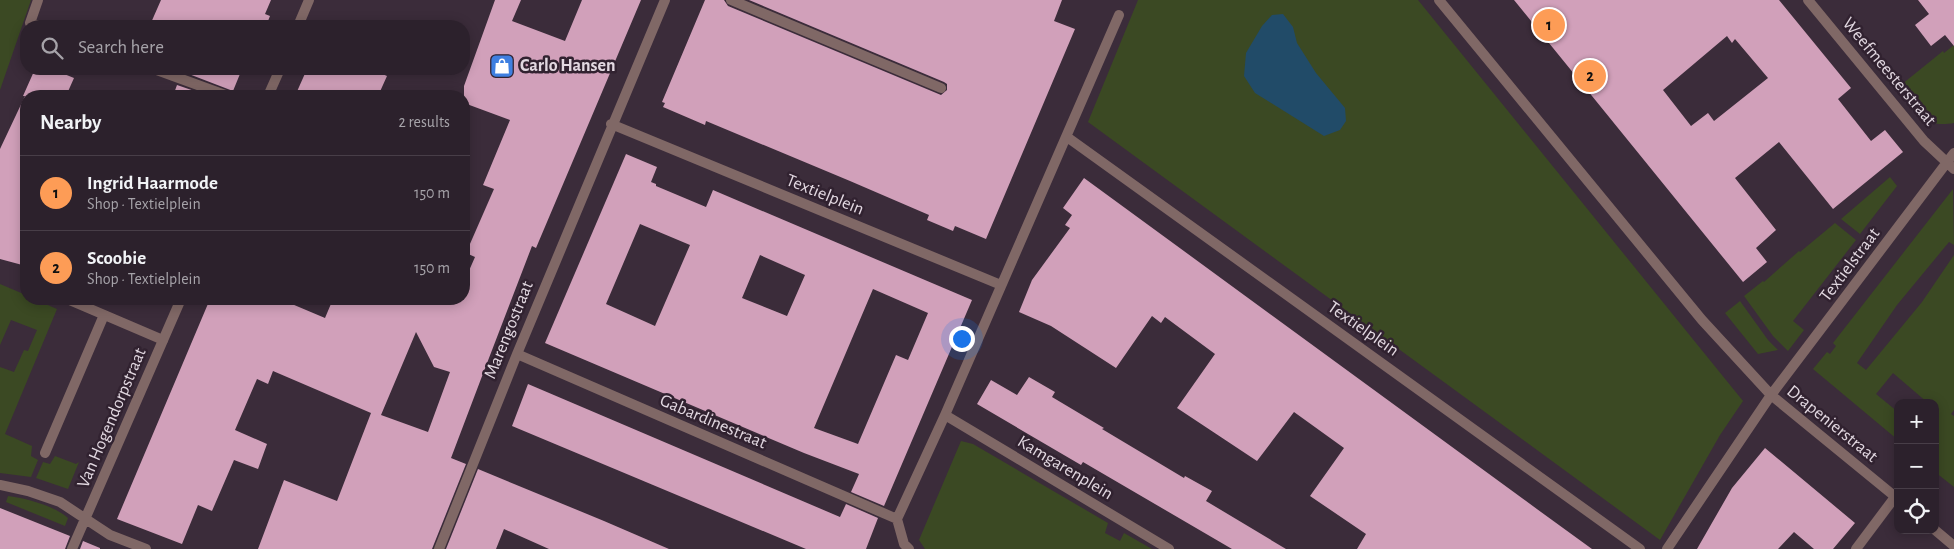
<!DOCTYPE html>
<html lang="en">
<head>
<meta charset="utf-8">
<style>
  :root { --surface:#2c212c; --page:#342934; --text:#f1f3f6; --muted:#a6a3a9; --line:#483e48; --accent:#fd9c56 }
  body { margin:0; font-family:"Alegreya Sans",sans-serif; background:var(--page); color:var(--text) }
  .controls { position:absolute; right:15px; bottom:15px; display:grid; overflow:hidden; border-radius:10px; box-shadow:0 2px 12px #0003 }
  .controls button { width:45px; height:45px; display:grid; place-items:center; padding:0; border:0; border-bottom:1px solid var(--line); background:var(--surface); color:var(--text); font:25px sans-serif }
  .you { position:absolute; left:961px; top:338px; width:18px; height:18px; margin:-12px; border:4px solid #fff; border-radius:50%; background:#1a73e8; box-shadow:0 0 0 8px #1a73e833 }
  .badge { display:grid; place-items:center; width:32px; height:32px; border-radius:50%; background:var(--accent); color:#111; font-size:16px; font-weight:700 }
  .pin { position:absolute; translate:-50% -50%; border:2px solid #fff; box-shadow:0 1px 5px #0006 }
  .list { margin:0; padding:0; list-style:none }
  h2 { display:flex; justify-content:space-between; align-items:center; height:65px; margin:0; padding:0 20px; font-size:21px }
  h2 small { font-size:16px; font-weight:400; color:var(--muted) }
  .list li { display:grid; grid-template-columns:32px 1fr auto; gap:15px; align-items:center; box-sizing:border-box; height:75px; padding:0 20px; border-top:1px solid var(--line) }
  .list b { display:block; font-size:19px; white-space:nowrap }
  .list p { margin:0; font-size:16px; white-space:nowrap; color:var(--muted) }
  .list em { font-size:16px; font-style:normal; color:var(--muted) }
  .icon { flex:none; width:28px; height:28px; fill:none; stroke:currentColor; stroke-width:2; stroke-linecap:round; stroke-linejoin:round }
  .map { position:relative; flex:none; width:1954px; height:549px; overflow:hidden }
  .search { position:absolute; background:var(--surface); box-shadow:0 2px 12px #0003; left:20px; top:20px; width:450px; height:55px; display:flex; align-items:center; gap:12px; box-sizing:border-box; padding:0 18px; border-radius:20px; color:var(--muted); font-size:19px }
  .panel { position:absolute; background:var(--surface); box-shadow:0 2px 12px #0003; left:20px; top:90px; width:450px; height:215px; border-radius:20px }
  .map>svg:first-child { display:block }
  .green { fill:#3b4923 }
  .water { fill:#214b68 }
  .building { fill:#d1a0ba; fill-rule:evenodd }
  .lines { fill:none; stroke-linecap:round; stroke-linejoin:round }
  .lane { stroke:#806866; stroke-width:10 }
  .street { stroke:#806866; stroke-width:10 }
  .labels { text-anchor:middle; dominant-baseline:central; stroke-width:5; stroke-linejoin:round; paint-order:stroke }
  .poi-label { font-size:18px; font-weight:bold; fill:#e2d8e1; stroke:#312230; text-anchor:start }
  .street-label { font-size:18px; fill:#e2d8e1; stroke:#312230 }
</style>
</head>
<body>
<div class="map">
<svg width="1954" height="549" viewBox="0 0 1954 549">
  <rect width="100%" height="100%" fill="#3b2c3a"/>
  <path class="green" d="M0,0h31l-31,90z
    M1138,0h280l325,401 -23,34 -60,105 -572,-418z
    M1954,45v78c-31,6 -40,-13 -58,-34l47,-38 1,2z
    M1890,177l7,9 -37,48 -19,-15z
    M1953,189l1,56 -5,-3 -52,63 -40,58 9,7 56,-68 32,-47v155l-3,4 3,2v71l-19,-15v-69h-7l-35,-30 -17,21 22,18v28l-85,-71 14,-17 3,2 6,-8 -3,-3z
    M1835,223l21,17 -63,81 11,9 -16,21 -15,-15 -29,-40 19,-15 1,1 35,-31 1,1z
    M0,284l26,11v4h8l23,10 -52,125 27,12 -1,10 7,4 -7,17 -31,-4v-106l14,5 10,-22 4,1 9,-21 -26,-10 -11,25z
    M1740,301l28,39 10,10 -20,4 -33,-41z
    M961,441l12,3 135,79 -3,10 15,8 4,-8 28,16h-227l-6,-9z
    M55,456l21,8 3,-2 -11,27 -32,-11 7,-16 7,2z
    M8,496c17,2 47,10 60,22l-3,8 -59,-24z"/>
  <path class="water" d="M1283,14l10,13 4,16 19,30 29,35 1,13 -6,9 -16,6 -69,-43 -11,-17 2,-23 16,-27 10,-11z"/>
  <path class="building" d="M161,0h110l-6,14 5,2 -4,10h-114l-2,-1z
    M495,0h26l-9,21 53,20 17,-41h59l-105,248 -4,-2 -48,125 -33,87 15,6 -34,85h-174l26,-69 53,21 34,-88 -98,-42 -5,13 -11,-5 -22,51 32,14 -9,25 -24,-9 -22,51 -14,-6 -16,39 -65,-25 93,-220h70l45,19 8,-19h131v-17l11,-25 -9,-4 28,-64 -11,-4 27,-65 -46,-17v-17zM416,332l18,35 16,5 -22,60 -47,-17z
    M705,0h19l4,6 213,89 6,-5v-6l-3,-2 -195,-82h313l-8,21 21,8 -89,210 -31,-13 -2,5 -26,-11 2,-5 -79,-34 -144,-60 -1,4 -42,-18 2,-4 -3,-1z
    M1514,0h265l72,88 -13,11 33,42 14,-11 18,22 -70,57 -54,-67 -44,36 41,52 -20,18 11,14 -24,20zM1727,36l5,7 3,-4 33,39 -54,43 -6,-8 -17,13 -28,-36z
    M1918,0h36v46l-9,-11 -14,11 -16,-21 14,-11z
    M35,69h17l22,9 -8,18h-40v170l-26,-7v-110l25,-53h-2z
    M182,69h60l-9,22 -52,-20z
    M307,69h64l16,7 -9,20h-83z
    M177,85l32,11h-36z
    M626,154l31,13 -6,15 5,2v2l50,21 7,-17 259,110 -88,206 -33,-14 8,-18 -55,-21 -259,-110zM640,224l50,21 -35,81 -49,-22zM760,255l45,20 -18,41 -45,-18zM873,289l55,24 -20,47 -12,-5 -38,89 -44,-16z
    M1084,178l457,334 51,37h-235l9,-15 -56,-38 34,-48 -50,-36 -37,49 -80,-53 38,-54 -50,-37 -4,6 -9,-7 -36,52 -65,-42 -32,-14 13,-32 38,-52 -5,-3 7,-10 -9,-7z
    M1029,377l26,15 -3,5 52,31 -2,1 82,49 1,-2 27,15 -6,10 80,48h-54l-149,-87 -2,3 -104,-61 14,-24 26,15z
    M528,384l312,133 6,-13 32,14 -12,31h-60l-294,-123z
    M1765,448l90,75 -22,26h-19l-20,-17 -16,17h-81l35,-61z
    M478,469l126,52 65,28h-120l-45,-20 -8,20h-50z
    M0,508l70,28 -5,13h-65z
    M83,541l17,7v1h-20z"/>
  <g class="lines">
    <path class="lane" d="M38,0l-8,23 9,3
      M731,0l210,88
      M154,69l74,27
      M67,299l96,41
      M45,453l59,-138
      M1856,549l39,-52"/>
    <path class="street" d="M1439,0l263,320 69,75 127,104
      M1808,0l116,141 30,28
      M298,26l11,-26
      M268,96l12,-27
      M611,124l390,161
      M1067,137l573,412
      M517,354l380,165
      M945,415l224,134
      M0,485l28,6 32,11 50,33 36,14
      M1935,530l19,16
      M72,549l109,-250
      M439,549l78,-195 148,-354
      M909,549l-5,-5 -7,-25 48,-104 174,-400
      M1667,549l104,-154 183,-242"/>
  </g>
  <defs>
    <g id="shop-square" transform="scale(1.25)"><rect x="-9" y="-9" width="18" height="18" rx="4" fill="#3f7fe0" stroke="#312230"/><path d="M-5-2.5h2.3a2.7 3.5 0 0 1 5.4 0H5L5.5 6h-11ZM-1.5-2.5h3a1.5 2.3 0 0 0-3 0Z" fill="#fff"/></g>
  </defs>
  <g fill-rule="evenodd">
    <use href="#shop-square" x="502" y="66"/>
  </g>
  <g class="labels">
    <g class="poi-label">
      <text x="520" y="66">Carlo Hansen</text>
    </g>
    <g class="street-label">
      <text transform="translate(1889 72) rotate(50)">Weefmeesterstraat</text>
      <text transform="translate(825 195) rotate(22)">Textielplein</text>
      <text transform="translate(1850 265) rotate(-53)">Textielstraat</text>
      <text transform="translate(1363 329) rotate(35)">Textielplein</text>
      <text transform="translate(509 330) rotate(-68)">Marengostraat</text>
      <text transform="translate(112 418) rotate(-67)">Van Hogendorpstraat</text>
      <text transform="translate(713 422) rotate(23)">Gabardinestraat</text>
      <text transform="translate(1832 424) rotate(39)">Drapenierstraat</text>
      <text transform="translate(1065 468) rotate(31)">Kamgarenplein</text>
    </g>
  </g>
</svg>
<div class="controls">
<button>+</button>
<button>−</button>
<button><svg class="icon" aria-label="locate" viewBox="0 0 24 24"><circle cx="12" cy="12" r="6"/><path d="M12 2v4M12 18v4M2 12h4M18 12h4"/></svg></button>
</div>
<div class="you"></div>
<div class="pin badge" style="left:1549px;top:25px">1</div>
<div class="pin badge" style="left:1590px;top:76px">2</div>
<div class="search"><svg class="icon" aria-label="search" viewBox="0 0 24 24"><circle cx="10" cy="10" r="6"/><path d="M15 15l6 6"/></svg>Search here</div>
<section class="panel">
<h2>Nearby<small>2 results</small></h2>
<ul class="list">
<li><span class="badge">1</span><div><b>Ingrid Haarmode</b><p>Shop · Textielplein</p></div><em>150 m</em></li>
<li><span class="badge">2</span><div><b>Scoobie</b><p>Shop · Textielplein</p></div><em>150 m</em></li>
</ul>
</section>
</div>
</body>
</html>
